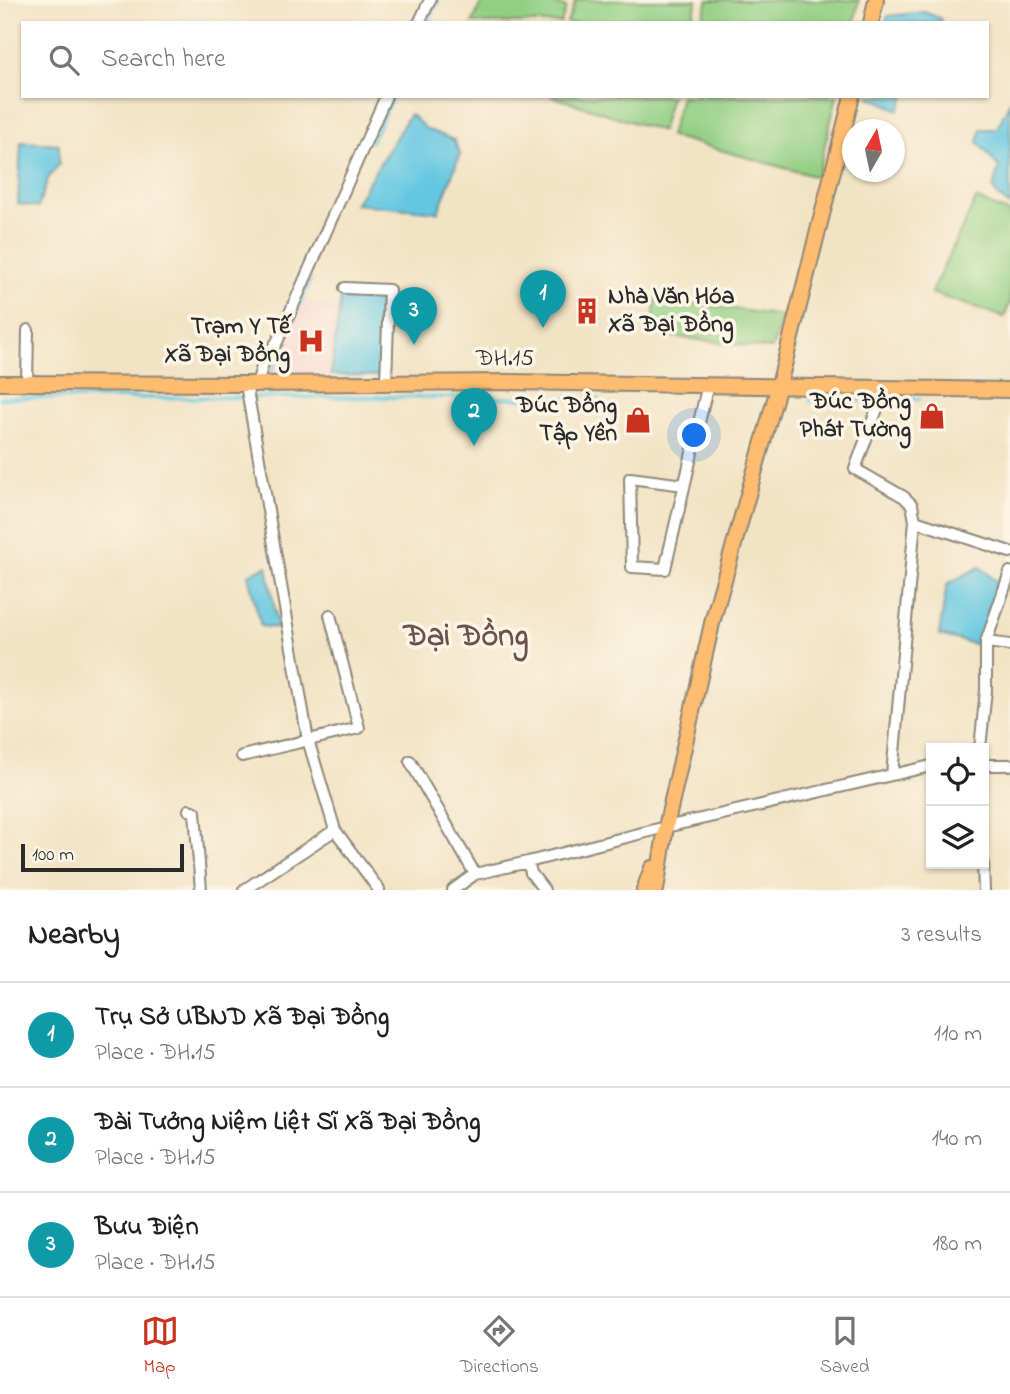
<!DOCTYPE html>
<html lang="en">
<head>
<meta charset="utf-8">
<style>
  :root { --surface:#fff; --page:#f2f2f2; --text:#202124; --muted:#757577; --line:#e0e0e0; --accent:#c8321e }
  body { margin:0; font-family:"Indie Flower",sans-serif; background:var(--page); color:var(--text) }
  .controls { position:absolute; right:21px; bottom:21px; display:grid; overflow:hidden; border-radius:0px; box-shadow:0 2px 5px #0004 }
  .controls button { width:63px; height:63px; display:grid; place-items:center; padding:0; border:0; border-bottom:2px solid var(--line); background:var(--surface); color:var(--text); font:35px sans-serif }
  .compass { position:absolute; left:842px; top:119px; width:63px; height:63px; border-radius:50%; background:var(--surface); box-shadow:0 2px 5px #0004; rotate:9deg }
  .scale { position:absolute; left:21px; bottom:18px; width:163px; box-sizing:border-box; padding-left:7px; border:4px solid #2b2b2b; border-top:0; font-size:19px; line-height:24px; white-space:nowrap; color:#2b2b2b; -webkit-text-stroke:5px #fcf5e5; paint-order:stroke }
  .you { position:absolute; left:695px; top:436px; width:24px; height:24px; margin:-18px; border:5px solid #fff; border-radius:50%; background:#1a73e8; box-shadow:0 0 0 10px #1a73e833 }
  .badge { display:grid; place-items:center; width:46px; height:46px; border-radius:50%; background:var(--accent); color:#fff; font-size:23px; font-weight:700 }
  .pin { position:absolute; translate:-50% -58px; filter:drop-shadow(0 2px 4px #0008) }
  .pin::after { content:''; position:absolute; top:37px; width:24px; height:21px; background:inherit; clip-path:polygon(0 0,100% 0,50% 100%) }
  .list { margin:0; padding:0; list-style:none }
  h2 { display:flex; justify-content:space-between; align-items:center; height:91px; margin:0; padding:0 28px; font-size:30px }
  h2 small { font-size:23px; font-weight:400; color:var(--muted) }
  .list li { display:grid; grid-template-columns:46px 1fr auto; gap:21px; align-items:center; box-sizing:border-box; height:105px; padding:0 28px; border-top:2px solid var(--line) }
  .list b { display:block; font-size:26px; white-space:nowrap }
  .list p { margin:0; font-size:23px; white-space:nowrap; color:var(--muted) }
  .list em { font-size:23px; font-style:normal; color:var(--muted) }
  .icon { flex:none; width:38px; height:38px; fill:none; stroke:currentColor; stroke-width:2; stroke-linecap:round; stroke-linejoin:round }
  .map { position:relative; flex:none; width:1010px; height:890px; overflow:hidden }
  .search { position:absolute; background:var(--surface); box-shadow:0 2px 5px #0004; left:21px; right:21px; top:21px; height:77px; display:flex; align-items:center; gap:18px; box-sizing:border-box; padding:0 24px; border-radius:0px; color:var(--muted); font-size:26px }
  .sheet { height:406px; background:var(--surface) }
  nav { display:flex; justify-content:space-around; align-items:center; box-sizing:border-box; height:98px; border-top:2px solid var(--line); background:var(--surface); font-size:19px; color:var(--muted) }
  nav a { display:grid; justify-items:center; gap:4px }
  nav .on { color:var(--accent) }
  .map>svg:first-child { display:block }
  .built { fill:#f7d0ce }
  .green { fill:#93cf83; stroke:#5f7d57; stroke-width:2 }
  .water { fill:#63c7e1; stroke:#477986; stroke-width:2 }
  .lines { fill:none; stroke-linecap:round; stroke-linejoin:round }
  .stream { stroke:#63c7e1; stroke-width:3.5 }
  .minor-casing { stroke:#8e8778; stroke-width:14 }
  .major-casing { stroke:#8e8778; stroke-width:18 }
  .minor { stroke:#fff; stroke-width:10 }
  .major { stroke:#fdbc70; stroke-width:14 }
  .labels { text-anchor:middle; dominant-baseline:central; stroke-width:7; stroke-linejoin:round; paint-order:stroke }
  .poi-label { font-size:24px; font-weight:bold; fill:#2b2b2b; stroke:#fcf5e5; text-anchor:end }
  .street-label { font-size:24px; fill:#2b2b2b; stroke:#fcf5e5 }
  .district-label { font-size:32px; font-weight:bold; fill:#6a534f; stroke:#fcf5e5 }
</style>
</head>
<body>
<div class="map">
<svg width="1010" height="890" viewBox="0 0 1010 890">
  <rect width="100%" height="100%" fill="#fcf5e5"/>
  <filter id="ink" filterUnits="userSpaceOnUse"><feTurbulence type="fractalNoise" baseFrequency=".0143" numOctaves="2"/><feDisplacementMap in="SourceGraphic" scale="14" xChannelSelector="R" yChannelSelector="G"/><feConvolveMatrix kernelMatrix="1 2 1 2 8 2 1 2 1" color-interpolation-filters="sRGB"/></filter>
  <filter id="wash" filterUnits="userSpaceOnUse"><feTurbulence type="fractalNoise" baseFrequency=".00686" numOctaves="4" result="noise"/><feDisplacementMap in="SourceGraphic" scale="28" xChannelSelector="R" yChannelSelector="G"/><feGaussianBlur stdDeviation="1.57" result="paint"/><feColorMatrix in="noise" values="0 0 0 0 0 0 0 0 0 0 0 0 0 0 0 0 0 1.4 0 .05"/><feComposite in="paint" operator="in"/></filter>
  <g filter="url(#wash)">
    <rect width="100%" height="100%" fill="#f2e3c5"/>
    <path class="built" d="M305,301l34,7 -8,67 -57,-2z"/>
    <path class="green" d="M483,0h65l18,8 -5,15h-89z
      M576,0h121l-6,23h-124z
      M708,0h151l-5,23h-153z
      M550,96h121l-10,35z
      M681,96h156l-20,81 -147,-41z
      M976,199l34,14v90l-6,14 -73,-24z
      M656,298l126,18 -10,33 -121,-15z"/>
    <path class="water" d="M925,12l16,7 -2,4h-54l3,-7z
      M868,96h37l-6,14z
      M1010,101v105l-11,-9 -6,-8 6,-22 -21,-25 3,-13h16z
      M410,114l16,15 28,11 6,14 -22,58 -83,-8z
      M21,142l38,2v20l-11,15 -10,28 -20,-3z
      M341,295l42,5 -2,76 -50,-1z
      M267,566l11,62 -17,-2 -13,-51z
      M980,567l17,15 -18,63 -40,-10 8,-51z"/>
    <g class="lines">
      <path class="stream" d="M427,23l11,-23
        M371,142l22,-46
        M270,375l40,-95
        M0,398c200,1 399,-4 599,2
        M810,401l110,-2"/>
    </g>
  </g>
  <g filter="url(#ink)">
    <g class="lines">
      <g class="minor-casing">
        <path id="minor" d="M419,23l11,-23
          M345,288l44,2 -3,92
          M27,383l1,-53
          M246,384l62,356 27,90 44,60
          M257,384l7,-24 13,-18 109,-246
          M885,387l-30,82 49,28 8,8 3,16 -23,254
          M684,485l-54,-7 2,89 33,2 43,-185
          M915,521l95,31
          M986,642l24,3
          M980,748l6,-58v-48l24,-70
          M242,756l117,-28 -29,-113
          M410,761l65,113
          M984,765h26
          M189,810l6,2 6,78
          M983,864l1,26
          M244,890l91,-60
          M453,890l22,-16 53,-12
          M544,890l-13,-17 -3,-11 138,-35 265,-61"/>
      </g>
      <g class="major-casing">
        <path id="major" d="M871,23l5,-23
          M0,383l246,1 263,-2 501,8
          M644,890l8,-22
          M656,890l10,-63 47,-208 66,-234 73,-289"/>
      </g>
      <use href="#minor" class="minor"/>
      <use href="#major" class="major"/>
    </g>
  </g>
  <defs>
    <g id="building-bare" transform="scale(2.1)"><path d="M-4-6H4V6H1V3H-1V6H-4ZM-2.5-4.3h1.7v1.8h-1.7ZM.8-4.3h1.7v1.8H.8ZM-2.5-1h1.7V.8h-1.7ZM.8-1h1.7V.8H.8Z" fill="#c8321e" stroke="#fcf5e5" stroke-width="2.5" paint-order="stroke"/></g>
    <g id="hospital-bare" transform="scale(2.1)"><path d="M-5-5h3v3.5h4V-5h3V5h-3V1.5h-4V5h-3Z" fill="#c8321e" stroke="#fcf5e5" stroke-width="2.5" paint-order="stroke"/></g>
    <g id="shop-bare" transform="scale(2.1)"><path d="M-5-2.5h2.3a2.7 3.5 0 0 1 5.4 0H5L5.5 6h-11ZM-1.5-2.5h3a1.5 2.3 0 0 0-3 0Z" fill="#c8321e" stroke="#fcf5e5" stroke-width="2.5" paint-order="stroke"/></g>
  </defs>
  <g fill-rule="evenodd">
    <use href="#building-bare" x="587" y="311"/>
    <use href="#hospital-bare" x="311" y="341"/>
    <use href="#shop-bare" x="932" y="416"/>
    <use href="#shop-bare" x="638" y="420"/>
  </g>
  <g class="labels">
    <g class="poi-label">
      <text x="608" y="297" text-anchor="start">Nhà Văn Hóa<tspan x="608" dy="28">Xã Đại Đồng</tspan></text>
      <text x="290" y="327">Trạm Y Tế<tspan x="290" dy="28">Xã Đại Đồng</tspan></text>
      <text x="911" y="402">Đúc Đồng<tspan x="911" dy="28">Phát Tường</tspan></text>
      <text x="617" y="406">Đúc Đồng<tspan x="617" dy="28">Tập Yên</tspan></text>
    </g>
    <g class="street-label">
      <text x="505" y="359">ĐH.15</text>
    </g>
    <g class="district-label">
      <text x="466" y="637">Đại Đồng</text>
    </g>
  </g>
</svg>
<div class="controls">
<button><svg class="icon" aria-label="locate" viewBox="0 0 24 24"><circle cx="12" cy="12" r="6"/><path d="M12 2v4M12 18v4M2 12h4M18 12h4"/></svg></button>
<button><svg class="icon" aria-label="layers" viewBox="0 0 24 24"><path d="M12 4l9 5-9 5-9-5zM3 14l9 5 9-5"/></svg></button>
</div>
<svg class="compass" viewBox="-18 -18 36 36"><path d="M0-13l5 13h-10z" fill="#e53935"/><path d="M0 13l5-13h-10z" fill="#757577"/></svg>
<div class="scale">100 m</div>
<div class="you"></div>
<div class="pin badge" style="left:543px;top:328px;background:#0f9aa8">1</div>
<div class="pin badge" style="left:474px;top:446px;background:#0f9aa8">2</div>
<div class="pin badge" style="left:414px;top:345px;background:#0f9aa8">3</div>
<div class="search"><svg class="icon" aria-label="search" viewBox="0 0 24 24"><circle cx="10" cy="10" r="6"/><path d="M15 15l6 6"/></svg>Search here</div>
</div>
<section class="sheet">
<h2>Nearby<small>3 results</small></h2>
<ul class="list">
<li><span class="badge" style="background:#0f9aa8">1</span><div><b>Trụ Sở UBND Xã Đại Đồng</b><p>Place · ĐH.15</p></div><em>110 m</em></li>
<li><span class="badge" style="background:#0f9aa8">2</span><div><b>Đài Tưởng Niệm Liệt Sĩ Xã Đại Đồng</b><p>Place · ĐH.15</p></div><em>140 m</em></li>
<li><span class="badge" style="background:#0f9aa8">3</span><div><b>Bưu Điện</b><p>Place · ĐH.15</p></div><em>180 m</em></li>
</ul>
</section>
<nav>
<a class="on"><svg class="icon" aria-label="map" viewBox="0 0 24 24"><path d="M3 6l6-2 6 2 6-2v14l-6 2-6-2-6 2zM9 4v14M15 6v14"/></svg>Map</a>
<a><svg class="icon" aria-label="directions" viewBox="0 0 24 24"><path d="M12 3l9 9-9 9-9-9zM9 14v-3h6M13 9l2 2-2 2"/></svg>Directions</a>
<a><svg class="icon" aria-label="saved" viewBox="0 0 24 24"><path d="M7 4h10v16l-5-4-5 4z"/></svg>Saved</a>
</nav>
</body>
</html>
